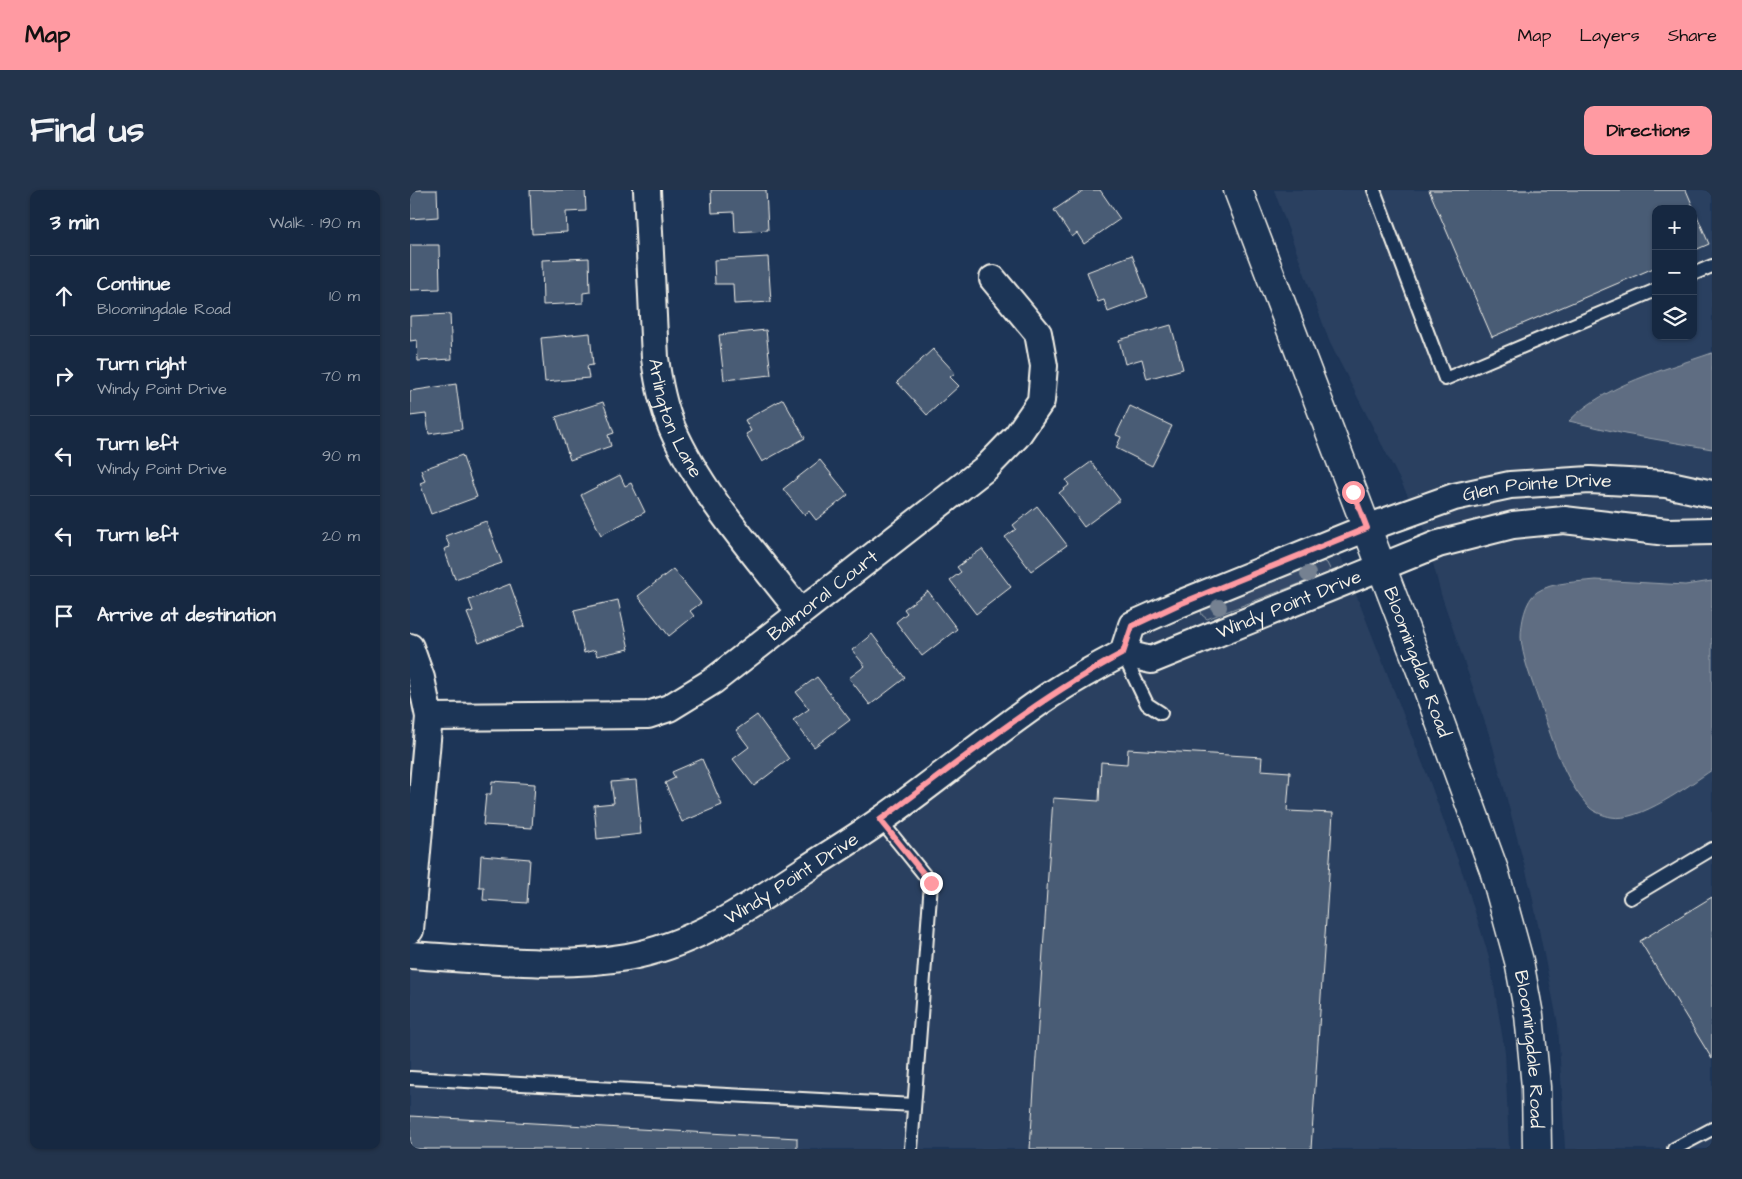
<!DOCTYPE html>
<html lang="en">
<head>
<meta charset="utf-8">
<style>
  :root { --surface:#162841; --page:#23344c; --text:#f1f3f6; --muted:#9ea6b1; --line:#35445a; --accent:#ff9aa2 }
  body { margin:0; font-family:"Architects Daughter",sans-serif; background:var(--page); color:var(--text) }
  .controls { position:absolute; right:15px; top:15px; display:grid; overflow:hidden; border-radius:10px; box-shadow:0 1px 4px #0004 }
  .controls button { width:45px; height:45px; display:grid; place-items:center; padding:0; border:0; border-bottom:1px solid var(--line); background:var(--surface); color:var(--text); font:25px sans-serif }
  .stop { position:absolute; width:15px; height:15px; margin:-11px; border:4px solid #ff9aa2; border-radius:50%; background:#fff }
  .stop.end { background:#ff9aa2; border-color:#fff; box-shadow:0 1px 5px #0008 }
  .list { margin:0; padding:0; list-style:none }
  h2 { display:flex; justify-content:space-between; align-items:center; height:65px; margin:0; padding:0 20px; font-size:21px }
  h2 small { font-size:16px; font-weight:400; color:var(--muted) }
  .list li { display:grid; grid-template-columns:32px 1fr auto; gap:15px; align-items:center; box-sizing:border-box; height:80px; padding:0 20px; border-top:1px solid var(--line) }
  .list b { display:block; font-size:19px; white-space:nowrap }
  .list p { margin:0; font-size:16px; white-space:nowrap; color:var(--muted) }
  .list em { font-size:16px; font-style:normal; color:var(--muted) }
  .icon { flex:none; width:28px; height:28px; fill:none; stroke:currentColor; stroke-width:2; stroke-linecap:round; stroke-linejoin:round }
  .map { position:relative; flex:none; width:1302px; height:959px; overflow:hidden; border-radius:10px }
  header { display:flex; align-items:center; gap:30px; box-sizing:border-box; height:70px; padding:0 25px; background:var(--accent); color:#111 }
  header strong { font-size:24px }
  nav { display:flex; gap:28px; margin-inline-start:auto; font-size:18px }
  .intro { display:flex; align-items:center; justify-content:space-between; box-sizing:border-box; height:120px; padding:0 30px }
  h1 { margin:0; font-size:35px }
  .button { padding:12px 22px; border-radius:10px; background:var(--accent); color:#111; font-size:18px; font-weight:700 }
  main { display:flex; gap:30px; padding:0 30px }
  aside { flex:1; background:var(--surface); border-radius:10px; box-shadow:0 1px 4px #0004 }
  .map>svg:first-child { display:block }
  .built { fill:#2a4060; fill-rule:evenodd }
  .green { fill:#354a67; stroke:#949ea8 }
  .water { fill:#5e6d82; stroke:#9aa2ab }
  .building { fill:#485b74; stroke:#f4f1e8 }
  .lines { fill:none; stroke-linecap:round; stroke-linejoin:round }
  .lane-casing { stroke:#f4f1e8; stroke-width:16 }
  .street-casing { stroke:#f4f1e8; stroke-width:30 }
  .secondary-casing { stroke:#f4f1e8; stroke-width:31 }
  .lane { stroke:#1d3557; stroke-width:12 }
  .street { stroke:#1d3557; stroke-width:26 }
  .secondary { stroke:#1d3557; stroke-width:28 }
  .tree { fill:#748191 }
  .route { stroke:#ff9aa2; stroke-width:6 }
  .labels { text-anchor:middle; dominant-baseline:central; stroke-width:4.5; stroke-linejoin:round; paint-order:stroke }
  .street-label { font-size:19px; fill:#f4f1e8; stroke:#1d3557 }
</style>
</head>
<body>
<header>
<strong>Map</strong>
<nav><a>Map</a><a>Layers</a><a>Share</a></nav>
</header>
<div class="intro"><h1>Find us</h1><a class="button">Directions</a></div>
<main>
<aside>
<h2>3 min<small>Walk · 190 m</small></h2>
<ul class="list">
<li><svg class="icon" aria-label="ahead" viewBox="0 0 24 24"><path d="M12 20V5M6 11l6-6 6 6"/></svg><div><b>Continue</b><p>Bloomingdale Road</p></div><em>10 m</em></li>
<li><svg class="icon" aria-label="right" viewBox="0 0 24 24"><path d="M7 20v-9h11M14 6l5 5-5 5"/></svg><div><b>Turn right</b><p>Windy Point Drive</p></div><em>70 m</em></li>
<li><svg class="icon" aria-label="left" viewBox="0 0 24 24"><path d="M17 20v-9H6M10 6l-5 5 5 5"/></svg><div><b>Turn left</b><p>Windy Point Drive</p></div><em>90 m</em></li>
<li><svg class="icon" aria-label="left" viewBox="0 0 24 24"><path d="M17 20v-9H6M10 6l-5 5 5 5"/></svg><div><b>Turn left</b></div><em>20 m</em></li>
<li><svg class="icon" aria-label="arrive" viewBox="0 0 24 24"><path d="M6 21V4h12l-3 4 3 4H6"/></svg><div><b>Arrive at destination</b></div></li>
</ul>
</aside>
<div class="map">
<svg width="1302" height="959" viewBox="0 0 1302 959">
  <rect width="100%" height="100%" fill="#1d3557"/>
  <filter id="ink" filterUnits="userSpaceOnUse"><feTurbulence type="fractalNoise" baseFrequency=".02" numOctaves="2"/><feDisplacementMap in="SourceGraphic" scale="10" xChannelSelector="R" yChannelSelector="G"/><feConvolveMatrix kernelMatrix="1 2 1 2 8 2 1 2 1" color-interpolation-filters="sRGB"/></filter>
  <g filter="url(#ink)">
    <path class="built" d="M864,0h438v959h-147l-7,-125 -27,-134 -39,-147 -51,-149 -18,-69 -93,-182zM1246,19h37v127h-37z
      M921,341l97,246 37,103 24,77 16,95 4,97h-1099v-185l255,-5 452,-303v-35z"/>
    <path class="green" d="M914,371l3,2 3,6 -2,4 -121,46 -5,-4 -1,-4 3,-4z"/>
    <path class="water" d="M1302,163v96l-87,-15 -56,-13c37,-37 95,-51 143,-68z
      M1186,390l89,5 27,-4v189c-23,15 -73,53 -101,47 -6,-1 -17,-5 -21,-9 -27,-27 -39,-74 -52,-109 -6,-18 -16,-42 -17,-62 0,-13 4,-37 16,-45 15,-10 41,-10 59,-12z"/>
    <path class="building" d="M0,0h27l1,27 -28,2z
      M120,0h55l1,21 -20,1 1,20 -35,2z
      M301,0h55l2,40 -33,2 -1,-20 -22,1z
      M674,0h16l20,29 -36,25 -7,-11 -5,4 -18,-27z
      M1019,0h257l23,54 -16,7v-42h-37v58l-164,70z
      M0,55h29l1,44 -30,1z
      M722,65l16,42 -40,15 -4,-12 -6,2 -11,-30z
      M358,67l3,45 -37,2 -1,-20h-18l-1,-24z
      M179,68l1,34 -7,1v10l-40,2 -1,-45z
      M40,124l2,45 -34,2 -1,-21 -7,1v-25z
      M761,135l12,44 -36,10 -5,-20 -17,5 -6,-24z
      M356,140l5,45 -47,5 -5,-45z
      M180,143l3,32 -6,1 2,12 -44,4 -4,-44z
      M523,159l22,24 -5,4 9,9 -32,29 -30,-33z
      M46,194l6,45 -33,5 -3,-20 -16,2v-25z
      M373,209l22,39 -43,24 -16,-28 5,-3 -6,-11z
      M193,212l11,31 -6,2 3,11 -41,14 -14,-43z
      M720,216l42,20 -20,40 -36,-18 5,-11 -5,-2z
      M52,265l15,42 -46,17 -11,-31 5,-2 -4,-11z
      M410,270l28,35 -32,25 -7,-9 -5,4 -21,-26z
      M681,272l29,38 -36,27 -25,-34 10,-8 -3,-5z
      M210,285l5,11 6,-3 14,29 -44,23 -20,-40z
      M627,316l30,39 -36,26 -26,-34 11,-8 -3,-4z
      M76,331l16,42 -47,16 -11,-30 6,-2 -5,-11z
      M572,359l29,38 -35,27 -26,-34 11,-8 -4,-5z
      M263,379l28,34 -11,8 4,5 -25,20 -31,-40z
      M100,394l15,42 -46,17 -12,-30 6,-2 -4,-11z
      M518,401l29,38 -35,27 -26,-34 11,-9 -3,-4z
      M208,410l11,49 -32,7 -2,-6 -11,3 -10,-43z
      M462,444l33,44 -35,27 -21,-27 16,-12 -13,-16z
      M407,487l33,43 -36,27 -21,-27 16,-11 -13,-17z
      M347,525l32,44 -35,27 -21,-27 16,-12 -13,-17z
      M718,559l134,8 -1,13 29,2 -3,39 46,2 -22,336h-281l23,-351 46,3 2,-39 26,2z
      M292,569l20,46 -40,17 -17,-39 10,-5 -3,-6z
      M226,590l5,54 -44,5 -3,-34 20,-2 -3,-21z
      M82,591l43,3 -3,44 -49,-3 3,-31h5z
      M71,665l49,4 -3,44 -44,-3 1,-13h-5z
      M1302,707v162l-72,-118z
      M0,926l387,22v11h-387z"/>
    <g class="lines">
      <g class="lane-casing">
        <path id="lane" d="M964,0l71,189 211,-89
          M1283,84l19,-8
          M713,464l24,50 14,9
          M470,630l51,63 -20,266
          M1220,708l82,-49
          M0,888l504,27
          M1264,959l38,-20"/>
      </g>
      <g class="street-casing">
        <g id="street">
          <path id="s1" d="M237,0l8,168c3,23 8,48 17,70 29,66 84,127 128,184"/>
          <path d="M0,457l11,31 8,39 -19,213"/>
          <path id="s2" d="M713,463l9,-28 45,-20 190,-77 87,-31 56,-12 80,-5 76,4 46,10"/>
          <path id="s3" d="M19,527l219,-2 21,-7 44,-27 274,-214 30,-31 24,-35 3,-35 -6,-33 -45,-54"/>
          <path id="s4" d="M0,765c70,4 148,14 217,2 67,-12 121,-50 176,-86 26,-17 53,-33 78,-51 57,-40 111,-86 169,-125 23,-15 48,-29 73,-42l28,7 287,-116 75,-19 51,-5 103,12 45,-1"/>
        </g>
      </g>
      <g class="secondary-casing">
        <g id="secondary">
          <path id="s5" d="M828,0l188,494 68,186 25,91 10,54 7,72 1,62"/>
        </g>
      </g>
      <use href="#lane" class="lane"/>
      <use href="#street" class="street"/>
      <use href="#secondary" class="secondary"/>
    </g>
    <g class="tree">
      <circle cx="898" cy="384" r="8"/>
      <circle cx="809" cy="417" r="8"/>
    </g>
  </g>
  <g class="lines" filter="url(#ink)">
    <path class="route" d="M521,693l-51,-63c79,-58 156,-121 243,-167l9,-27 45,-21 190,-77 -14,-36"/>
  </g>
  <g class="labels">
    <g class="street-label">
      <text stroke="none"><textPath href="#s1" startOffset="232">Arlington Lane</textPath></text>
      <text stroke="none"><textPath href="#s2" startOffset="460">Glen Pointe Drive</textPath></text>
      <text stroke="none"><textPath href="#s3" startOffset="432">Balmoral Court</textPath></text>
      <text stroke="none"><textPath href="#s4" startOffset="980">Windy Point Drive</textPath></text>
      <text stroke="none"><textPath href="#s5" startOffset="505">Bloomingdale Road</textPath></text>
      <text stroke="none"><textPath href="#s4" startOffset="401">Windy Point Drive</textPath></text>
      <text stroke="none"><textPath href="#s5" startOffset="910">Bloomingdale Road</textPath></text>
    </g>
  </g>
</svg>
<div class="controls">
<button>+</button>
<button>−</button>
<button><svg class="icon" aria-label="layers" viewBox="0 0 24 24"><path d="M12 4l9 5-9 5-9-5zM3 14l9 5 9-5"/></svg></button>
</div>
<div class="stop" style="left:943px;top:302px"></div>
<div class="stop end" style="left:521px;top:693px"></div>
</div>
</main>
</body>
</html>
